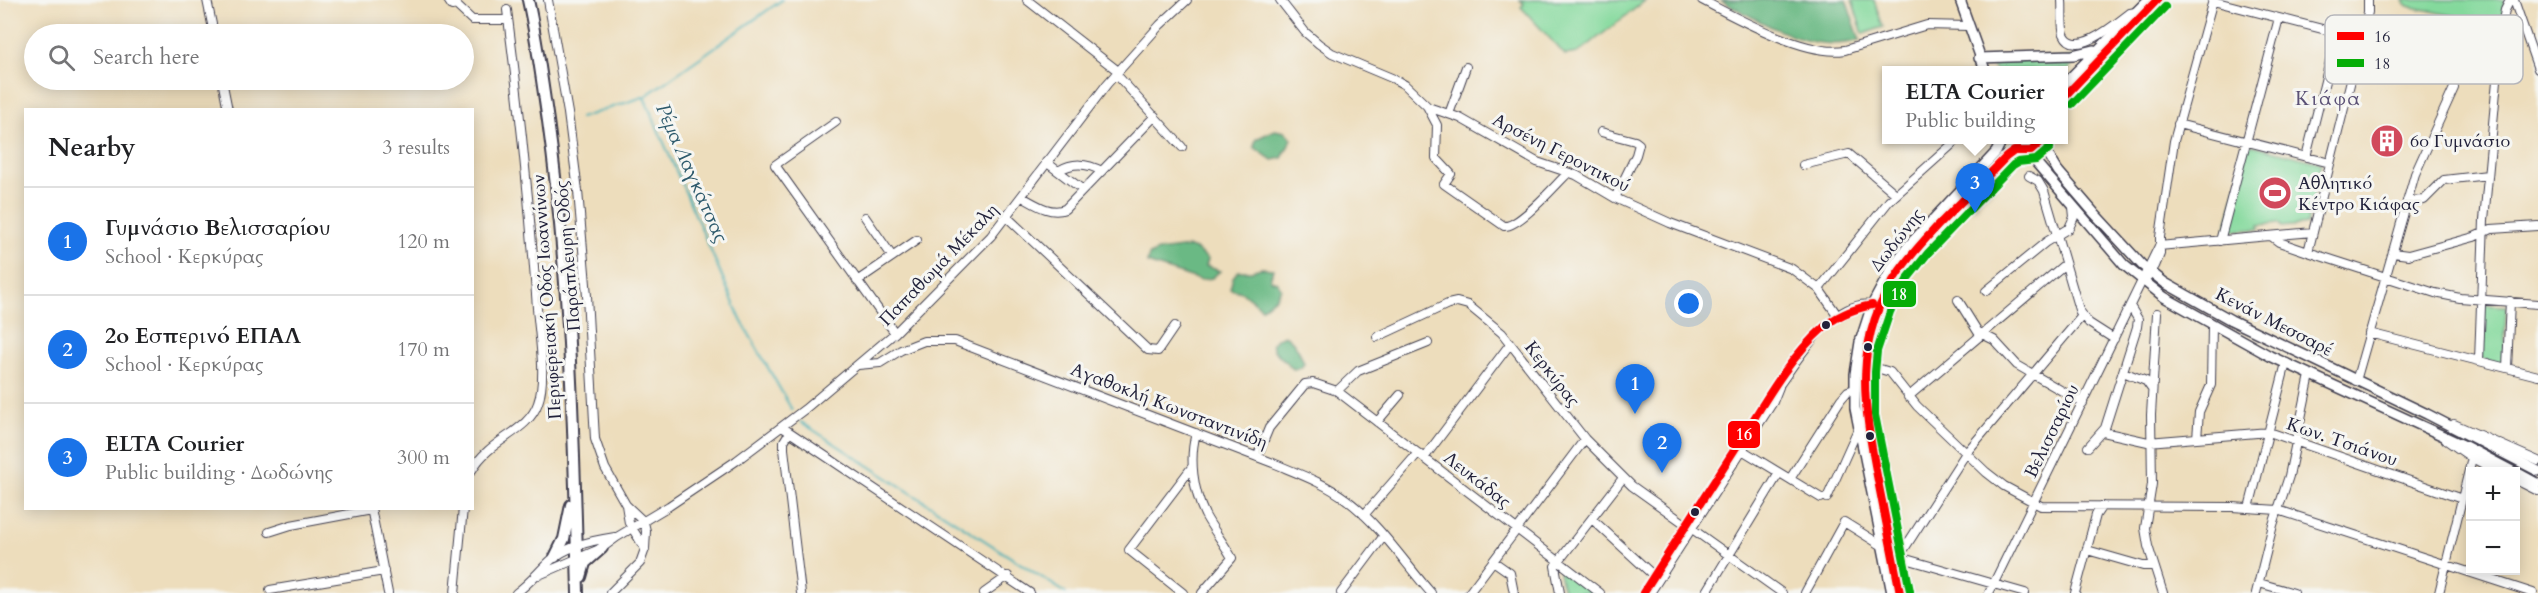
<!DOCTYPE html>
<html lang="en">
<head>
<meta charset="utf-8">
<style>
  :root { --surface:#fff; --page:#f6f6f6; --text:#202124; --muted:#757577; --line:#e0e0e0; --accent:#1a73e8 }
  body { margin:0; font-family:Cardo,serif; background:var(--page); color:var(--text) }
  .controls { position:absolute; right:18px; bottom:18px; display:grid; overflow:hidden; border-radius:0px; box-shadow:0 3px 15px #0003 }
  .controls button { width:54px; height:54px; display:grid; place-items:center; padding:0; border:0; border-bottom:2px solid var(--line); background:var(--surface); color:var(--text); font:30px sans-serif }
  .you { position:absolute; left:1689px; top:304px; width:21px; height:21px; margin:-15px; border:4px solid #fff; border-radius:50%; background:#1a73e8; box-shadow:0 0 0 9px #1a73e833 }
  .badge { display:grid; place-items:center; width:39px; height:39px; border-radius:50%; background:var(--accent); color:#fff; font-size:20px; font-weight:700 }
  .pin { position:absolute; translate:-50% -50px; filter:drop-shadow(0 2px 3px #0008) }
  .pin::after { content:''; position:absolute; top:32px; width:21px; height:18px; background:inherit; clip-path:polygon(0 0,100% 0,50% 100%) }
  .popup { position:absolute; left:1882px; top:66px; width:186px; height:78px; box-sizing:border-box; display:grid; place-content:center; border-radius:0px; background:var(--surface); filter:drop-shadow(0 2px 4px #0005); font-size:20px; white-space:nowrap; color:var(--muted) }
  .popup b { font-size:22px; color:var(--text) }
  .popup::after { content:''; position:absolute; left:50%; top:100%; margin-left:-12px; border:12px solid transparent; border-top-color:var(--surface) }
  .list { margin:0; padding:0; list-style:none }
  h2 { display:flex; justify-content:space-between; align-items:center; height:78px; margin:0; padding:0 24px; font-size:26px }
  h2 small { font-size:20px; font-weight:400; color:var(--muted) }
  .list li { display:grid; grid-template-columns:39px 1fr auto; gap:18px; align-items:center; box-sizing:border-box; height:108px; padding:0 24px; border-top:2px solid var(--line) }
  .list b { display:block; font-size:22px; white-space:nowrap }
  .list p { margin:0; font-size:20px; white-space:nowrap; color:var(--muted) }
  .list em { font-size:20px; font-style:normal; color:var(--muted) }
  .icon { flex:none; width:33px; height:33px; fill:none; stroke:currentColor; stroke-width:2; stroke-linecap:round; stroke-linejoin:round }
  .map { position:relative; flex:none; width:2538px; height:593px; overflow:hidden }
  .search { position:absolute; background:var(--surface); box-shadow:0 3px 15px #0003; left:24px; top:24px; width:450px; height:66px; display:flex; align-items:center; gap:15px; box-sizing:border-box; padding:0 21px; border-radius:33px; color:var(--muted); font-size:22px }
  .panel { position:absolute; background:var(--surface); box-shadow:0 3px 15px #0003; left:24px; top:108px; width:450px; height:402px; border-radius:0px }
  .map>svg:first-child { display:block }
  .green { fill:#84d99c; stroke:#537e6c; stroke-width:1.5 }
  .forest { fill:#6bb984; stroke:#466e60; stroke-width:1.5 }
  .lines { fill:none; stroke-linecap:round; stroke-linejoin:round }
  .stream { stroke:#3daeb6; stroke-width:2 }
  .minor-casing { stroke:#403e4e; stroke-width:10 }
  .major-casing { stroke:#403e4e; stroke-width:12 }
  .highway-casing { stroke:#403e4e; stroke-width:14 }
  .minor { stroke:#fff; stroke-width:8 }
  .major { stroke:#fff; stroke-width:9 }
  .highway { stroke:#fff; stroke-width:10 }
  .bus-1-casing { stroke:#f6f6f2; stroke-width:12 }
  .bus-2-casing { stroke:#f6f6f2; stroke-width:12 }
  .bus-1 { stroke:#f00; stroke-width:8 }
  .bus-2 { stroke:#06ad07; stroke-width:8 }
  .bus-dot { fill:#22223b; stroke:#f6f6f2; stroke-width:2 }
  .labels { text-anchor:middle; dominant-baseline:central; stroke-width:6; stroke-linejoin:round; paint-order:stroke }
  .poi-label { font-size:18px; fill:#22223b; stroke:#f6f6f2; text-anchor:start }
  .street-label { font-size:18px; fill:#22223b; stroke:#f6f6f2 }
  .neighbourhood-label { font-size:20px; letter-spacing:1.5px; fill:#5b5176; stroke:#f6f6f2 }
  .water-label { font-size:20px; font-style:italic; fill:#2d5a6c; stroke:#f6f6f2 }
  .key { fill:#f6f6f2; stroke:#b6b6bb; stroke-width:1.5 }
  .key-label { font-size:16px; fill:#22223b }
  .line-badge { stroke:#f6f6f2; stroke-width:2 }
  .badge-label { font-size:16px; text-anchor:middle; font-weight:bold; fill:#fff }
</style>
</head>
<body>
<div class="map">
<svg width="2538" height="593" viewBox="0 0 2538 593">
  <rect width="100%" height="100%" fill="#f6f6f2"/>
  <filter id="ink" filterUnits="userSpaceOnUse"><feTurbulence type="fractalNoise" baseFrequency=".0167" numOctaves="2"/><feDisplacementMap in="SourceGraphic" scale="12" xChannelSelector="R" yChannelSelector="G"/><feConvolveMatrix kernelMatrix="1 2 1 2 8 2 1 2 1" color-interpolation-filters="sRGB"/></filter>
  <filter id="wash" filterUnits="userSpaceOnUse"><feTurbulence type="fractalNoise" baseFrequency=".008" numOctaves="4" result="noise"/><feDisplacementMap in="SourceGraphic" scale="24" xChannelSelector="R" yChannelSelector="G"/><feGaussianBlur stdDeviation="1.35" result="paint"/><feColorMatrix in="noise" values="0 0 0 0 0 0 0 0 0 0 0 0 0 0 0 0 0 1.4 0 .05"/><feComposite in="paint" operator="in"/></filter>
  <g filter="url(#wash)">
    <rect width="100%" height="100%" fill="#edddbc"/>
    <path class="green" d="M1520,0h126l-68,53 -13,2 -44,-48 3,-3z
      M1852,0h22l9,27 -20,7z
      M2404,0h100l-8,60 -21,-4 -3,15 -15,-3 9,-42 -9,-3 -2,-7 -43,-9 -6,-2z
      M2080,57l-16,17v-4h-69l-7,-10z
      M2248,144l73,19 -14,61 -25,3 -3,-4 -20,2 1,4 -35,2z
      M2484,305l22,1 -2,59 -23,-6z
      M1561,569h2l30,24h-29l-5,-20z"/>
    <path class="forest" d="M1720,0h126l14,40c-51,15 -95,-17 -140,-40z
      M1275,130l10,2 7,7 -10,19 -10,2 -18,-13 2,-8z
      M1189,247l6,2 13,10 -2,7 14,5 -8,7 -12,2 -53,-17 2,-8 9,-4z
      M1261,268l12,1 -3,11 7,2 4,6 -5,9 -14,11 -20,-16 -12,-3 3,-12 5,-6h13z
      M1284,335c9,3 17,19 20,28l-3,5 -8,1 -19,-19 -2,-6 4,-5z"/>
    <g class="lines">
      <path class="stream" d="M782,0l-138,97 97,223 51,90
        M580,118l63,-21
        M801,422l265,171"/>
    </g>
  </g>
  <g filter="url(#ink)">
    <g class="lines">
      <g class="minor-casing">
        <path id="minor" d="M207,0l7,34
          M448,0l4,6 4,-1 16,15h36
          M548,0l20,113 10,78 9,105 8,143 10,29 21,37 18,17 2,9 -1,18 -5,14 -30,30
          M1027,0l91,71
          M1280,0l25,32 14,12 13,9 62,26 11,6 23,22 32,11 77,44 39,13 39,23 55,25 122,46 27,20 19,27
          M1702,0c34,18 105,57 143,50l82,-25 41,1
          M2062,0c1,11 -1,24 2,34 11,26 54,-12 66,-21l6,-1
          M2514,0l24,69
          M2213,1l148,38
          M1116,74l66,73
          M222,80l6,30
          M1428,108l9,17 -1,33 15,16 -7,10 60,42c16,1 52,-42 64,-53
          M1449,114l17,-47
          M836,122l-61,43 120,168
          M2178,124l152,39
          M1601,132l34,9 4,3 -3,11 -21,43
          M2306,157l31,-124
          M1046,162l37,28
          M1803,165l46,-11 47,40
          M1058,171c15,-9 28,-8 44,0
          M2029,176l9,5 6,10 36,122 9,10 25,16
          M1022,197c13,7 28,18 43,12l90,-93
          M2407,201l17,-1 20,-20 44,-5
          M865,217l27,39
          M1007,217l141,133 10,1 17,-25
          M2271,236l8,6 29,10 127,41 25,5 78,6
          M2220,241l59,-223
          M2159,246l154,-14
          M2308,252l60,-240v-12
          M2393,253l15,2 66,-18 17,-8 47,-3
          M2148,276l7,-10 5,-12v-17l14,-96 39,-141
          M857,281l60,-41
          M1819,289l70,-88 68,-61
          M1986,291l60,-49 23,-14 5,-11 -1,-10
          M1958,300l20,32 16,8 23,25 66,38
          M2157,313l-6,102 1,69 -7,44 3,18 15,47
          M2369,333l169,43
          M1377,337l71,-33 9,-2 11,3 34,28 83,106 47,47 150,107
          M2479,361l5,-141 18,-193 3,-17 5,-10
          M858,365l22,-2 21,-13 23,-9h31l318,122c26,11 52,20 74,37 33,25 57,62 84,93
          M2507,368l3,-67
          M1864,371l16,-2 10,3 27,34 69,66 18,14 37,20 191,1 46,3 255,83
          M2123,372l23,9 5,7
          M2356,381l59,-207 39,-86
          M1337,391l21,-20 70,-28
          M1908,397l157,-133
          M1377,422l23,-27
          M2454,424l84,37
          M782,427l248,166
          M2103,432l45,10 121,-10 193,67
          M789,433l-5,8v8l17,144
          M1196,433c-7,26 -3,57 9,82 8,15 19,28 27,43l-30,35
          M2197,438l2,-26 12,-27 1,-60
          M2446,440l26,18 27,14
          M2088,447l17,-19 32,-101 1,-8 -8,-13
          M1742,450l79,48
          M1257,457l12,-29 36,-44 8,-1 24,8 263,202
          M1424,458l86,-114
          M472,470c18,-32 56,-37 66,-67 9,-25 1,-68 -1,-95 -7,-100 -17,-199 -30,-298
          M1790,479l51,-80 7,-8 7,-2
          M2516,480l22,11
          M1827,498l31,-69
          M626,505l3,18 16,26
          M371,508l17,85
          M2249,508l37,-145
          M1364,515l54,-62
          M1592,519l62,57
          M269,532l22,-7 80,-15
          M2087,550l56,16h11
          M1493,561l17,12 4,20
          M539,575l63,-27 15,-11 52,-31 67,-45 69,-52 90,-76 96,-97 116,-152 53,-59 27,-25
          M2259,583l35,10
          M270,590l114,-19
          M455,593l8,-85
          M516,593c13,-9 22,-21 34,-32 16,-15 44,-21 65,-24
          M984,593l24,-17
          M1183,593l-54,-43 63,-83
          M1341,593l42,-56
          M1469,593l116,-154
          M1560,593l-5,-27 68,-88
          M1643,593l125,-196c3,-4 8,-8 12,-13 18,-25 57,-90 96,-78
          M1650,593l123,-191 6,-15
          M1706,593l73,-120
          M1805,593l39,-71 37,23
          M1989,593l170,-347
          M2025,593l-126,-36 67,-104 116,-137
          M2075,593l21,-78 6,-9
          M2256,593l17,-68 16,-49 21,-101
          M2439,593l33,-135"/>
      </g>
      <g class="major-casing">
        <path id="major" d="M1960,0l25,70
          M1979,58l94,-3 21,-5
          M2064,84l84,-84
          M2064,97l93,-97
          M2041,143l17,28 37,43 47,51 23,18 66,37 196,94 111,57
          M2027,152l97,113 40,32 106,59 193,89 51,27
          M2516,472l22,12
          M1892,593l-37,-185v-34l5,-32 12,-37 21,-39 16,-21 87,-93 6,-12
          M1900,593l-35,-177 -1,-45 5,-30 14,-40 21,-36 86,-92 24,-22"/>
      </g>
      <g class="highway-casing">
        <path id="highway" d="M528,0c9,40 14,81 20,121 22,157 26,314 30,472
          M555,557l9,-18 7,-34
          M581,577l4,-14 17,-15"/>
      </g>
      <use href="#minor" class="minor"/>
      <use href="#major" class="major"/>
      <use href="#highway" class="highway"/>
      <g class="bus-1-casing">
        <path id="bus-1" d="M2064,97l93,-97
          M1643,593c33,-52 66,-103 99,-155 23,-37 47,-80 81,-110 14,-13 30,-19 49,-23
          M1900,593c-7,-36 -14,-72 -21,-107 -15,-78 -29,-146 21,-216 30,-41 71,-76 106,-113l8,-6h17l12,-11"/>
      </g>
      <g class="bus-2-casing">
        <path id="bus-2" d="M2072,104l93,-97
          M1910,591l-35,-176v-43l2,-21 13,-39 18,-34 20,-25 85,-88 5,-3 18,-2 14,-12"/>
      </g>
      <use href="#bus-1" class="bus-1"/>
      <use href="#bus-2" class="bus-2"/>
    </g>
  </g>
  <defs>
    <g id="building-disc" transform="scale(1.725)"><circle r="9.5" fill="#d1495b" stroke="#f6f6f2"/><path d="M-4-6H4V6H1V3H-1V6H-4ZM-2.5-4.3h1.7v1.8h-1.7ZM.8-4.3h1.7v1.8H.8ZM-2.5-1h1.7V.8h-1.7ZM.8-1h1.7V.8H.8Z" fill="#fff"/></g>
    <g id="stadium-disc" transform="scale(1.725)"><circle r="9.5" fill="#d1495b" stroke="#f6f6f2"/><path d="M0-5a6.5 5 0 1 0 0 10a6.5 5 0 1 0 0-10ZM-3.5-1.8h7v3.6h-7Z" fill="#fff"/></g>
  </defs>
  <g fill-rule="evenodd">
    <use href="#building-disc" x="2387" y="141"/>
    <use href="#stadium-disc" x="2275" y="193"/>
  </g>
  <g class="bus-dot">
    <circle cx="1826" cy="325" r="5"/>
    <circle cx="1868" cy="347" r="5"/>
    <circle cx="1870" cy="436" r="5"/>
    <circle cx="1695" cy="512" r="5"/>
  </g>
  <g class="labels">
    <g class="poi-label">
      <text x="2410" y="141">6ο Γυμνάσιο</text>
      <text x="2298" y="183">Αθλητικό<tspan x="2298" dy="21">Κέντρο Κιάφας</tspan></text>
    </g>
    <g class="street-label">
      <text transform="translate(1561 153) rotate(27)">Αρσένη Γεροντικού</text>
      <text transform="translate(1897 240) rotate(-52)">Δωδώνης</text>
      <text transform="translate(568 256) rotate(-95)">Παράπλευρη Οδός</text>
      <text transform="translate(939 265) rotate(-46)">Παπαθωμά Μέκαλη</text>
      <text transform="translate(547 297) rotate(-94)">Περιφερειακή Οδός Ιωαννίνων</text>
      <text transform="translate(2274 322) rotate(27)">Κενάν Μεσσαρέ</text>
      <text transform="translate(1552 374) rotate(52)">Κερκύρας</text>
      <text transform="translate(1169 406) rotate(21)">Αγαθοκλή Κωνσταντινίδη</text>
      <text transform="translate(2052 431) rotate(-64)">Βελισσαρίου</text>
      <text transform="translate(2342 442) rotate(19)">Κων. Τσιάνου</text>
      <text transform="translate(1477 480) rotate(38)">Λευκάδας</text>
    </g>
    <g class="neighbourhood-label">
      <text x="2328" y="98">Κιάφα</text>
    </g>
    <g class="water-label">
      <text transform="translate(692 173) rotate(66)">Ρέμα Λαγκάτσας</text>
    </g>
  </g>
  <rect x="2325" y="15" width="198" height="69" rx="9" class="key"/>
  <rect x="2337" y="32" width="27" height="8" fill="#f00"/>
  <rect x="2337" y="59" width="27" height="8" fill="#06ad07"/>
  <g class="key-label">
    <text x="2374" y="42">16</text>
    <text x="2374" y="69">18</text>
  </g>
  <g class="line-badge">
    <rect x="1882" y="280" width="35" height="28" rx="6" fill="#06ad07"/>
    <rect x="1727" y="420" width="34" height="29" rx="6" fill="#f00"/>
  </g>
  <g class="badge-label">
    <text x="1899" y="300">18</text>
    <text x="1744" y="440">16</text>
  </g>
</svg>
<div class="controls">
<button>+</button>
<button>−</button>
</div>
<div class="you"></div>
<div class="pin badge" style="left:1635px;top:414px">1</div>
<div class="pin badge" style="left:1662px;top:473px">2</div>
<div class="pin badge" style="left:1975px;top:213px">3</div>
<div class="popup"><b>ELTA Courier</b>Public building</div>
<div class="search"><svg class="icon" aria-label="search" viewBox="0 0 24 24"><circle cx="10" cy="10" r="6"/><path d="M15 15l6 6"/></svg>Search here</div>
<section class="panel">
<h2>Nearby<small>3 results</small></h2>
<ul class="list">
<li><span class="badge">1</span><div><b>Γυμνάσιο Βελισσαρίου</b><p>School · Κερκύρας</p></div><em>120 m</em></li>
<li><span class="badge">2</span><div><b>2ο Εσπερινό ΕΠΑΛ</b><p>School · Κερκύρας</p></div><em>170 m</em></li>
<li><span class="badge">3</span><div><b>ELTA Courier</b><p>Public building · Δωδώνης</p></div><em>300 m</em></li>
</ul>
</section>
</div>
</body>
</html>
